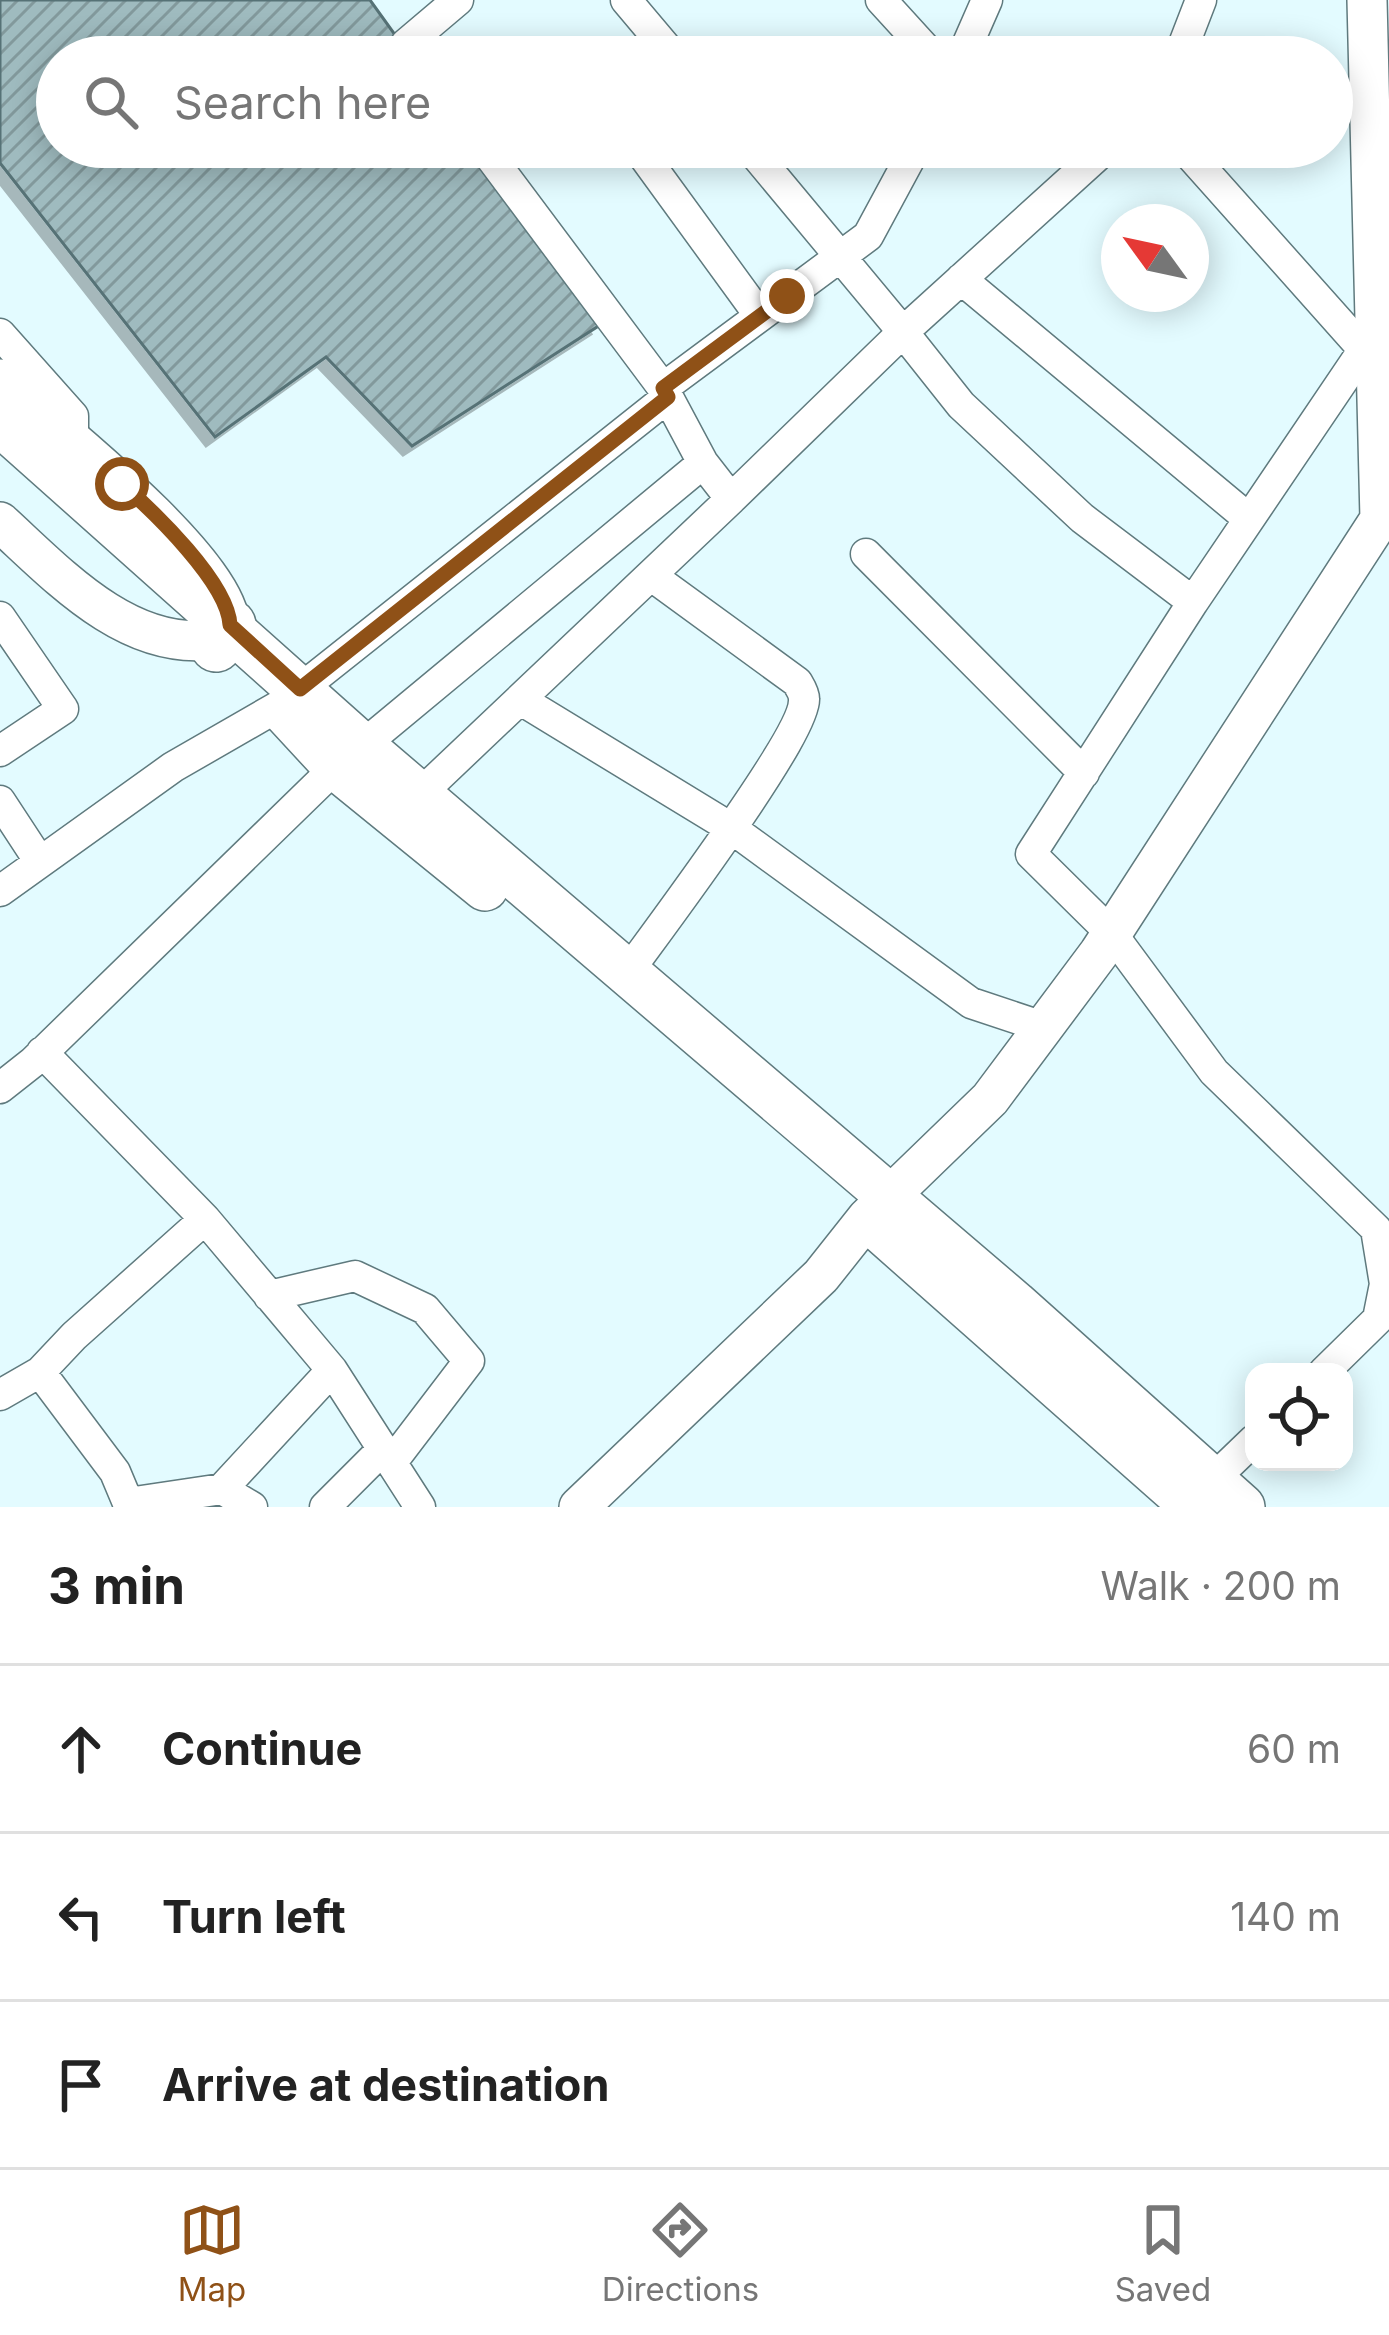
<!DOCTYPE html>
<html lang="en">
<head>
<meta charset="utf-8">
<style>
  :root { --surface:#fff; --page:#f2f2f2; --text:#222; --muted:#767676; --line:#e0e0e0; --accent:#8f5117 }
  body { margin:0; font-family:Inter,sans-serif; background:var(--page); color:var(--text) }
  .controls { position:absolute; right:36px; bottom:36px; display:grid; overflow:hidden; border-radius:24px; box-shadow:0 6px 30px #0003 }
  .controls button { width:108px; height:108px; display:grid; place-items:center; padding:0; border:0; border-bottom:3px solid var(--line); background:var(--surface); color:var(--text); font:60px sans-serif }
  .compass { position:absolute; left:1101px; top:204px; width:108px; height:108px; border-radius:50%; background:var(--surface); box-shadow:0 6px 30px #0003; rotate:303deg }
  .stop { position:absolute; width:36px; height:36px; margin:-27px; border:9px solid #8f5117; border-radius:50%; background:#fff }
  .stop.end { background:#8f5117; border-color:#fff; box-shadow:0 3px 12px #0008 }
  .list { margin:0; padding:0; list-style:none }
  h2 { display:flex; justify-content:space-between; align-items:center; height:156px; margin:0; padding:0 48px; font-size:51px }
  h2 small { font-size:39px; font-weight:400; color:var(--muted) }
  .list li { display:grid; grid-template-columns:78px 1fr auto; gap:36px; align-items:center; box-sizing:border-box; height:168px; padding:0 48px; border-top:3px solid var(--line) }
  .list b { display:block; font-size:45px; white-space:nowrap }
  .list em { font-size:39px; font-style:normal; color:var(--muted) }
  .icon { flex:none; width:66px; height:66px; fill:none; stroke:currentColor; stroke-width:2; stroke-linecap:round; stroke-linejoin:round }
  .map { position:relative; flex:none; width:1389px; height:1507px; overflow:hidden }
  .search { position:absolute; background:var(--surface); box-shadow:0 6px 30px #0003; left:36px; right:36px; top:36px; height:132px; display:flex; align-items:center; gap:30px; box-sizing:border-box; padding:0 42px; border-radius:66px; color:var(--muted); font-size:45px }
  .sheet { height:660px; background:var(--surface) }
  nav { display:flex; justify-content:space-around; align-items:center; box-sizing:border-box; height:168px; border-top:3px solid var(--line); background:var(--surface); font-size:33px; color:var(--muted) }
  nav a { display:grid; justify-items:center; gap:6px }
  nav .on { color:var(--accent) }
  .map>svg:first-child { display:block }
  .building { fill:url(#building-hatch); stroke:#577276; stroke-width:3; filter:url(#shadow) }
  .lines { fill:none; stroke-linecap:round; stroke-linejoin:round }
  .minor-casing { stroke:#5f7a7e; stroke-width:33 }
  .tertiary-casing { stroke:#5f7a7e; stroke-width:42 }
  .secondary-casing { stroke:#5f7a7e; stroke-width:48 }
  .trunk-casing { stroke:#5f7a7e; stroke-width:54 }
  .minor { stroke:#fff; stroke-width:30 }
  .tertiary { stroke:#fff; stroke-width:39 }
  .secondary { stroke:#fff; stroke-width:45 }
  .trunk { stroke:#fff; stroke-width:51 }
  .route { stroke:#8f5117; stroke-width:15 }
</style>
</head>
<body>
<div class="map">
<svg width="1389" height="1507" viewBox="0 0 1389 1507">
  <defs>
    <pattern id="building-hatch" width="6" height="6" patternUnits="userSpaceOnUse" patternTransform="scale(3)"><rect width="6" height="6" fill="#9fbbbf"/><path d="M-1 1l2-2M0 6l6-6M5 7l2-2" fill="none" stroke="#82999c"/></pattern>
    <filter id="shadow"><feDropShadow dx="-9" dy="9" stdDeviation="0" flood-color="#0004"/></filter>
  </defs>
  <rect width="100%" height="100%" fill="#e3fbff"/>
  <path class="building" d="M0,0h370l41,57h-354v90h417l126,178 -188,121 -86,-89 -111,80 -215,-274z"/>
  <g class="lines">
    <g class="minor-casing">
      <path id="minor" d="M626,0l48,57
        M881,0l52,57
        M415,57l-9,-13 52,-44
        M962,57l25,-57
        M1179,57l22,-57
        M637,147l123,169
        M749,147l154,185 204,-185
        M1183,147l181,203
        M961,279l288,240
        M0,334l73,82v26
        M663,388l205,-152 48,-89
        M703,463l28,36 172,-167 58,73 121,113 111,84 182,-269
        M866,554l218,219
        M1193,602l-162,252 81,80 102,138 162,157 9,55 -7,35 -54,53
        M0,617l63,92 -63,42
        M521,700l210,128 240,175 72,24
        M362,746l341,-283 -40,-75 -180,-241
        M420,794l311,-295
        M0,801l40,61
        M0,891l173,-124 106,-61 389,-309
        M627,973c29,-40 179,-239 177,-274 0,-6 -4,-12 -7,-17l-144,-105
        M42,1052l163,167 127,151 88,137
        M0,1088l33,-26 303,-295
        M269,1296l86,-20 70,33 44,52 -77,101
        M40,1372l75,100 13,31 94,-14 30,18
        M0,1395l40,-23 34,-36 131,-117
        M222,1489l110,-119
        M1202,1490l52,-50
        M325,1507l58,-58"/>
    </g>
    <g class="tertiary-casing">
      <path id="tertiary" d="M0,379c52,45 227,182 230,246
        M0,522c57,52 125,127 209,118
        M579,1507l242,-231 46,-58 123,-119 109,-146 281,-434 -13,-519"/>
    </g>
    <g class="secondary-casing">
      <path id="secondary" d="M0,423l362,323 653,558 227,203
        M287,714l49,53 149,121
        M875,1225l319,282"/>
    </g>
    <g class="trunk-casing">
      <path id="trunk" d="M216,646l14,-21"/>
    </g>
    <use href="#minor" class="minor"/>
    <use href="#tertiary" class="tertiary"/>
    <use href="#secondary" class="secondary"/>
    <use href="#trunk" class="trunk"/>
  </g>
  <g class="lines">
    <path class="route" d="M122,484c32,28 106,99 108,141l70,64 368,-292 -5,-9 124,-92"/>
  </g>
</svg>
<div class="controls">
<button><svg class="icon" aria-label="locate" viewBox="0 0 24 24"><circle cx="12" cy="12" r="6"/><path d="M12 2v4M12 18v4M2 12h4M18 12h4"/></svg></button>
</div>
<svg class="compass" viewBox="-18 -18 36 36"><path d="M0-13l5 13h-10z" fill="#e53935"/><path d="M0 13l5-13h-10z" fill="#767676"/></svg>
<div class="stop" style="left:122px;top:484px"></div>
<div class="stop end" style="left:787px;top:296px"></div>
<div class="search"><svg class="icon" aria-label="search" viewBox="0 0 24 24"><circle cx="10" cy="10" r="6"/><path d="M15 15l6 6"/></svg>Search here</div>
</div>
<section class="sheet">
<h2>3 min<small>Walk · 200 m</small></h2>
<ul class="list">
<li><svg class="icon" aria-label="ahead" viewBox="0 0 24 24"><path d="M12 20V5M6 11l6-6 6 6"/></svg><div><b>Continue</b></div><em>60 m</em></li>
<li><svg class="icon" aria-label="left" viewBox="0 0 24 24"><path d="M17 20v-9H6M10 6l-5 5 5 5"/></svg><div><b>Turn left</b></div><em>140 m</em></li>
<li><svg class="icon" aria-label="arrive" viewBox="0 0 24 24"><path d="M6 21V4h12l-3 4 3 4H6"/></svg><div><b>Arrive at destination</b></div></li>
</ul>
</section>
<nav>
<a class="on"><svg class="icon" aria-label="map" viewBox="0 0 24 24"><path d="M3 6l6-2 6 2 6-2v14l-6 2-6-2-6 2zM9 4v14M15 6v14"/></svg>Map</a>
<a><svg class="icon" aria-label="directions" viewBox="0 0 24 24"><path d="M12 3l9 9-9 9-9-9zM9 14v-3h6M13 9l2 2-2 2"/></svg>Directions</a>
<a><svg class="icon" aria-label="saved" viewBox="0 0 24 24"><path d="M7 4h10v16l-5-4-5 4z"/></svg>Saved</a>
</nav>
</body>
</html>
